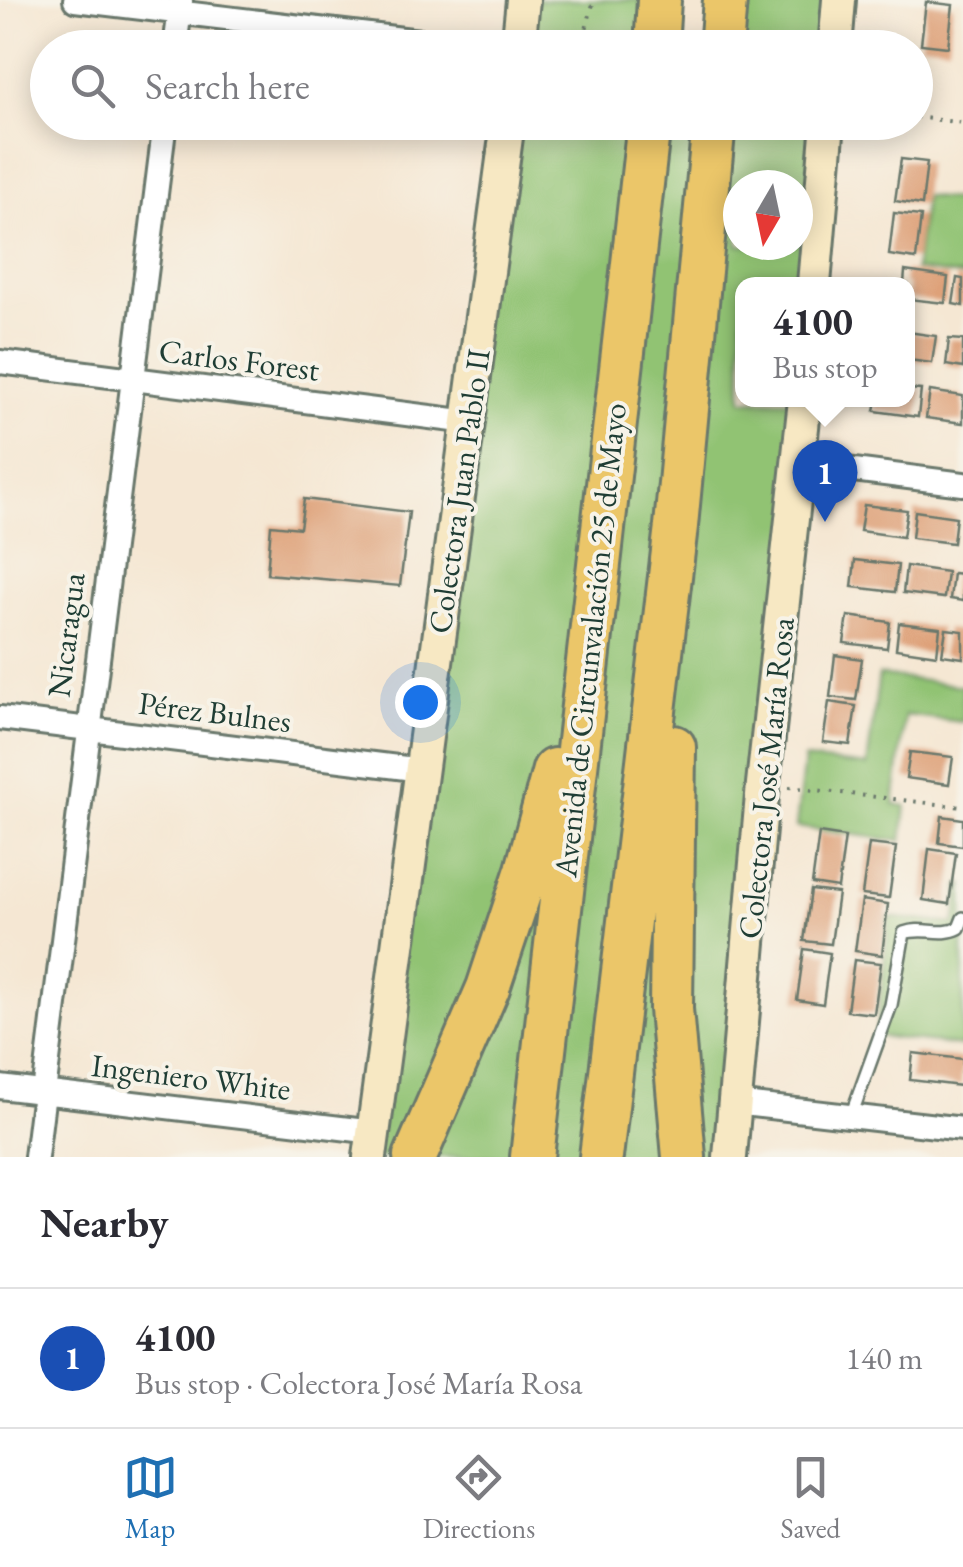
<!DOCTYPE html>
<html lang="en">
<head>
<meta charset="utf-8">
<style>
  :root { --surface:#fff; --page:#f2f2f3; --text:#2b2b33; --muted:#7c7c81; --line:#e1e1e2; --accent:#1f6fb2 }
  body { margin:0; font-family:"EB Garamond",serif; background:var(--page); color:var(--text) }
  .compass { position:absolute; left:723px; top:170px; width:90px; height:90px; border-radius:50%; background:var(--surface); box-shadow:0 5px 25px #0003; rotate:189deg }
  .you { position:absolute; left:420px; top:702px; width:35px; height:35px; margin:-25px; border:8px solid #fff; border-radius:50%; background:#1a73e8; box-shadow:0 0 0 15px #1a73e833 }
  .badge { display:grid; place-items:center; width:65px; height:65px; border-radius:50%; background:var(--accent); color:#fff; font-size:32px; font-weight:700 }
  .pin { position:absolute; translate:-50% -82px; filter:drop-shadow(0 2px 5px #0008) }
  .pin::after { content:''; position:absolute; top:52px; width:35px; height:30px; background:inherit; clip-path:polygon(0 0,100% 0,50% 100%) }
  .popup { position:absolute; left:735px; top:277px; width:180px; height:130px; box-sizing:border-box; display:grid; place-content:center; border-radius:20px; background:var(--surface); filter:drop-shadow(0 2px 8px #0005); font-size:32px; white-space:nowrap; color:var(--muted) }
  .popup b { font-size:38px; color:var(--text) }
  .popup::after { content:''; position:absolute; left:50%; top:100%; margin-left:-20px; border:20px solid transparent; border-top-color:var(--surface) }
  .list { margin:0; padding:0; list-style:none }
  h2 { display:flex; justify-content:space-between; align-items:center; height:130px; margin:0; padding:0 40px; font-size:42px }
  h2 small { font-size:32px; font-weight:400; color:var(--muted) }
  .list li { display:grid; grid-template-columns:65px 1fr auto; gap:30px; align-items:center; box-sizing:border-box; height:140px; padding:0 40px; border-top:2px solid var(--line) }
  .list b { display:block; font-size:38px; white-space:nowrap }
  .list p { margin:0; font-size:32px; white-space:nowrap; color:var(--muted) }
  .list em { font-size:32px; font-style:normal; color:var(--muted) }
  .icon { flex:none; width:55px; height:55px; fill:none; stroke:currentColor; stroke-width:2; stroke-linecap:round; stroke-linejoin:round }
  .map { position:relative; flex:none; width:963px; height:1157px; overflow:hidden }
  .search { position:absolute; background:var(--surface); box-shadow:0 5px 25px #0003; left:30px; right:30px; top:30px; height:110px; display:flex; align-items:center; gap:25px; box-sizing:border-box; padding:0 35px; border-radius:55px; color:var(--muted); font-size:38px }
  .sheet { height:270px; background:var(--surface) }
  nav { display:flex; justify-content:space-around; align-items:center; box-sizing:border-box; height:140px; border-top:2px solid var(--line); background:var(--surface); font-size:28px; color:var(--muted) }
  nav a { display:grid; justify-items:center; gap:5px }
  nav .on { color:var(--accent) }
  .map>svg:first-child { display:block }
  .green { fill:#91c373; stroke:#588054; stroke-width:2.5; fill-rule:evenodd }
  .building { fill:#dea179 }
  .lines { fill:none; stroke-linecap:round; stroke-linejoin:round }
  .service-casing { stroke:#6a786c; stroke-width:16 }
  .minor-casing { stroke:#6a786c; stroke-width:28 }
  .secondary-casing { stroke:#6a786c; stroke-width:38 }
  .motorway-casing { stroke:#6a786c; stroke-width:48 }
  .path { stroke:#6a786c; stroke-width:4; stroke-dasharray:2.5 8; stroke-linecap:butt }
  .service { stroke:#fff; stroke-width:11 }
  .minor { stroke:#fff; stroke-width:22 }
  .secondary { stroke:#f7e8c3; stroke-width:32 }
  .motorway { stroke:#ebc669; stroke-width:42 }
  .labels { text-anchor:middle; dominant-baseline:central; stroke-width:8; stroke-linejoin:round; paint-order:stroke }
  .street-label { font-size:32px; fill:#1f3d34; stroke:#f7f3e8 }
</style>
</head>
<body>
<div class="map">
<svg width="963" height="1157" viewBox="0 0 963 1157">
  <rect width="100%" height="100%" fill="#f7f3e8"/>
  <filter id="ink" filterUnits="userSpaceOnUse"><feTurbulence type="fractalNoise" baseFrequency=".01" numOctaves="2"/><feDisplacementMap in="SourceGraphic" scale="20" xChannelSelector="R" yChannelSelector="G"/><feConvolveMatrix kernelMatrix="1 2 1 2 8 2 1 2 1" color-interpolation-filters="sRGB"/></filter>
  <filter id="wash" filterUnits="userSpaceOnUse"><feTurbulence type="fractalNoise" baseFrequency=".0048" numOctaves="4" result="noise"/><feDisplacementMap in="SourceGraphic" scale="40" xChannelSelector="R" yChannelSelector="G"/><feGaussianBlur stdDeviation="2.25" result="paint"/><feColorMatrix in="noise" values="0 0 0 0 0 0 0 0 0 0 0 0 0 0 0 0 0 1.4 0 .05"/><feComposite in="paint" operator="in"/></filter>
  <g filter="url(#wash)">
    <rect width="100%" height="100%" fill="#f5e7d3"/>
    <path class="green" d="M523,0h136l-3,47 -138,1z
      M725,0h114l-4,47 -114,1z
      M508,123h320l-14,161h-72v116h63l-75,757h-360zM738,185h60v60h-60z
      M925,196l38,5v75l-48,-6z
      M879,675l84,11v36l-58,-7 -11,89 12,2 -4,35 -106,-14 8,-68 63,7z
      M960,885h3v161l-87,-10 13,-119 66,7z"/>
    <g id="blocks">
      <path class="building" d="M926,2l27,3 -5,42 -27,-3z
        M901,159l26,3 -5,43 -27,-4z
        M894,213l27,3 -5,43 -27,-4z
        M905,271l43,6 -3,26 -37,-4v-15h-4z
        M957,278l6,1v27l-10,-2z
        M908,332l28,4 -4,27 -24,-3z
        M949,339l14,1v28l-17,-3z
        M908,389l13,1 -3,27 -43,-6 2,-11h31z
        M930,391l33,5v27l-37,-5z
        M304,499l105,13 -9,74 -133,-12 4,-49 29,3z
        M864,505l43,5 -4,27 -43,-6z
        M915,511l41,6 -3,26 -41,-5z
        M855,560l43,5 -3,27 -43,-5z
        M906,566l41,6 -3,26 -41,-5z
        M953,573l10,1v27l-13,-2z
        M848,616l42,6 -3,26 -43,-5z
        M899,623l41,5 -3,27 -41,-6z
        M946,629l17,2v27l-21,-3z
        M835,655l27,4 -6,41 -26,-3z
        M829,702l27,4 -6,39 -27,-3z
        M910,752l43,5 -4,27 -43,-6z
        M942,816l21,3v27l-24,-3z
        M819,833l26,4 -7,51 -26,-4z
        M869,844l27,3 -7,51 -27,-3z
        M929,849l27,4 -7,51 -26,-4z
        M811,890l27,3 -7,51 -27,-3z
        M862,900l26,4 -6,51 -27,-4z
        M804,949l26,4 -7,51 -26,-4z
        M854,960l27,3 -7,51 -27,-3z
        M913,1053l50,6 -2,27 -51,-6z"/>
    </g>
  </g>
  <g filter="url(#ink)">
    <use href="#blocks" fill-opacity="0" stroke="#6a786c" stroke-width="2.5"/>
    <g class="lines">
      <g class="service-casing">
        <path id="service" d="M851,1116l40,-111 13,-72c18,-7 38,4 55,-5l4,-10"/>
      </g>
      <g class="minor-casing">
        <path id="minor" d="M75,0l404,48
          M175,48l6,-47
          M0,362l469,60
          M799,463l164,21
          M0,718l422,52
          M0,1087l374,45
          M734,1103l229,26
          M36,1157l129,-1035"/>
      </g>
      <g class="secondary-casing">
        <path id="secondary" d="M518,48l5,-48
          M835,48l4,-48
          M814,284l14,-162
          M370,1157l138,-1035
          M730,1157l33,-373 42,-384"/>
      </g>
      <g class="motorway-casing">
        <path id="motorway" d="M656,48l3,-48
          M721,48l4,-48
          M674,747l-3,262 13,148
          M415,1157l73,-169 39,-118 27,-100
          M532,1157l117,-1035
          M601,1157l75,-631 38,-404"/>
      </g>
      <path class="path" d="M581,48l13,-48
        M916,117l47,6
        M799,122l-1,10 5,1
        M789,787l174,20"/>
      <use href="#service" class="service"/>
      <use href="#minor" class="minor"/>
      <use href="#secondary" class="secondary"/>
      <use href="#motorway" class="motorway"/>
    </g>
  </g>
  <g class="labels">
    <g class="street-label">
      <text transform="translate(239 360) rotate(7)">Carlos Forest</text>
      <text transform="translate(459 491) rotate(-82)">Colectora Juan Pablo II</text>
      <text transform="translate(66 635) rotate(-83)">Nicaragua</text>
      <text transform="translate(590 640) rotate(-84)">Avenida de Circunvalación 25 de Mayo</text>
      <text transform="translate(215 712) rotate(7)">Pérez Bulnes</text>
      <text transform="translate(766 778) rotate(-84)">Colectora José María Rosa</text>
      <text transform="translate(191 1077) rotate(7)">Ingeniero White</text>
    </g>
  </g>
</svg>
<svg class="compass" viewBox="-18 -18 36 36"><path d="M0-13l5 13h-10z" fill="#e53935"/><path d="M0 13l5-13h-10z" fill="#7c7c81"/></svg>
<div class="you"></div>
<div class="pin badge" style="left:825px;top:522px;background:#1a4fb4">1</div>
<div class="popup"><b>4100</b>Bus stop</div>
<div class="search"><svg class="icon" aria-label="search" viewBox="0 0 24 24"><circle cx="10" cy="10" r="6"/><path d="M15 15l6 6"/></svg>Search here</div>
</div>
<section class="sheet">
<h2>Nearby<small></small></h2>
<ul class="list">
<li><span class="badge" style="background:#1a4fb4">1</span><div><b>4100</b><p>Bus stop · Colectora José María Rosa</p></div><em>140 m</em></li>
</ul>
</section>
<nav>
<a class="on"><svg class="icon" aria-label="map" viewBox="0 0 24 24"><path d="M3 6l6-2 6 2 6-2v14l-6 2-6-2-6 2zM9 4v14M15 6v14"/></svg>Map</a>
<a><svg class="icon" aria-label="directions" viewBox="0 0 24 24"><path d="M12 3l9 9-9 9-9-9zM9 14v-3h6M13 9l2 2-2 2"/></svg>Directions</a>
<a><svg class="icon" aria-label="saved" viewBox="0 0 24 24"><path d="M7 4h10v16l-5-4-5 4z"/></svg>Saved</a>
</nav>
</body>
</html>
